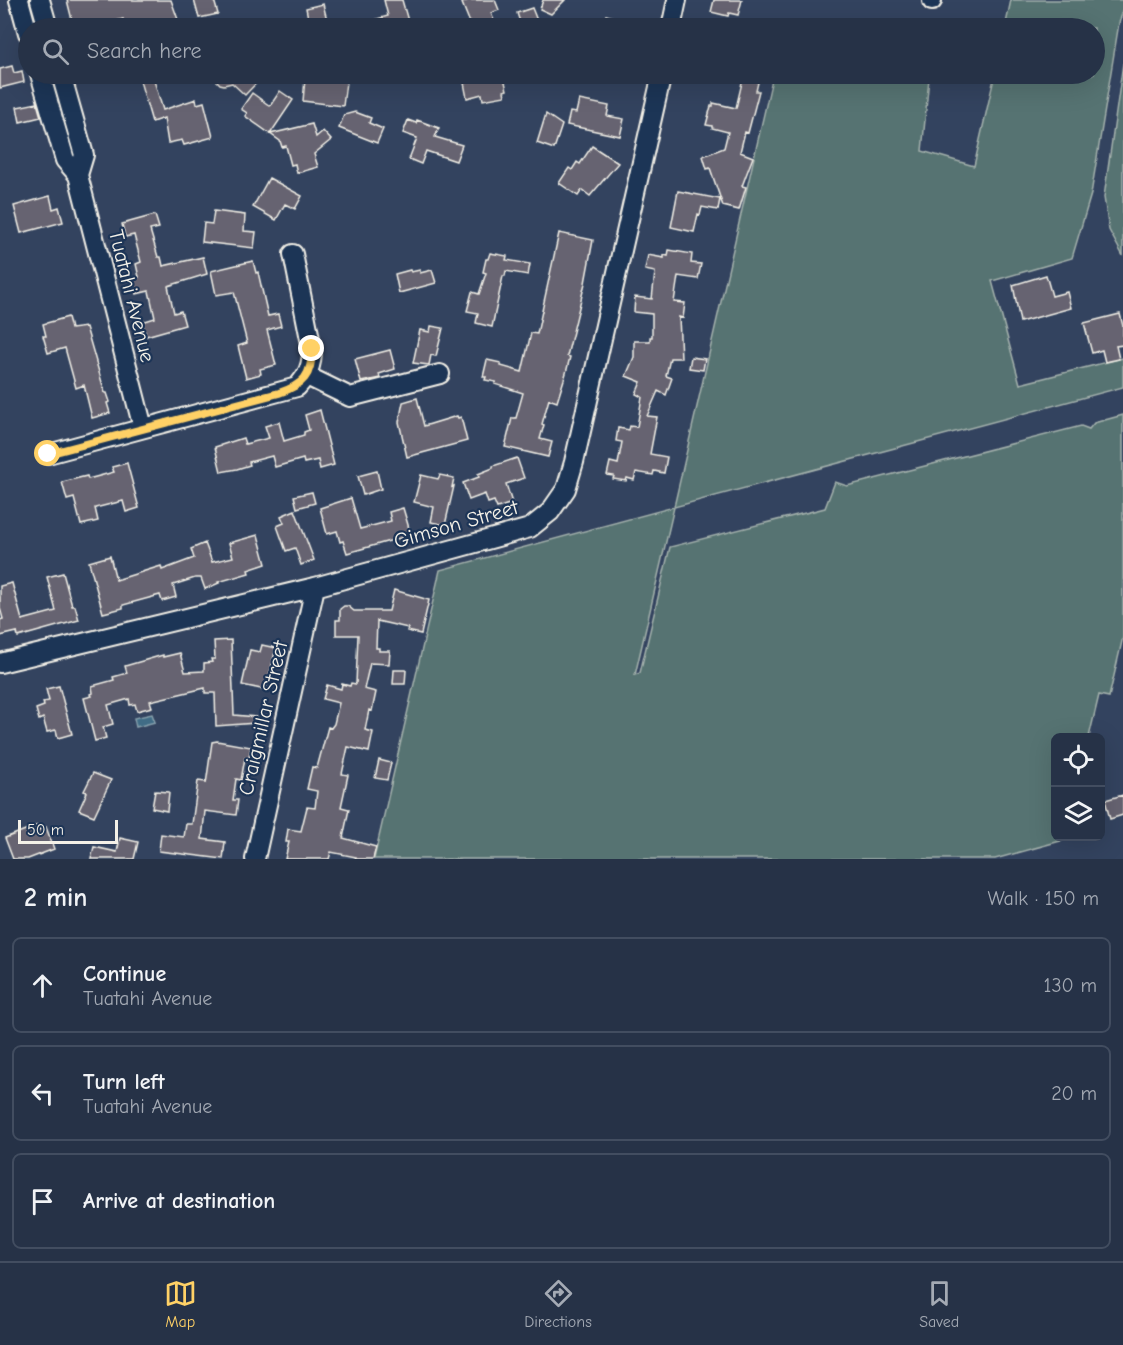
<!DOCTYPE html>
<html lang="en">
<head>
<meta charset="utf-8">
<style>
  :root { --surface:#263247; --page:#323e52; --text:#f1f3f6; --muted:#a4aab4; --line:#424d60; --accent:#ffd166 }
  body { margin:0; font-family:"Comic Neue",sans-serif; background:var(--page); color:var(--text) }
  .controls { position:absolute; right:18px; bottom:18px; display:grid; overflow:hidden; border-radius:9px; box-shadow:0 6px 24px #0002 }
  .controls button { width:54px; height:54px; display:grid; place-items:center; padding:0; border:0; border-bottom:2px solid var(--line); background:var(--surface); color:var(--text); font:30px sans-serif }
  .scale { position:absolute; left:18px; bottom:15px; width:100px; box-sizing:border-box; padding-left:6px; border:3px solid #f4f1e8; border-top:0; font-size:16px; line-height:21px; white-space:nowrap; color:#f4f1e8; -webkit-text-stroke:4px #1d3557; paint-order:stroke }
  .stop { position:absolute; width:18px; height:18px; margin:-14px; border:4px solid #ffd166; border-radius:50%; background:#fff }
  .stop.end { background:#ffd166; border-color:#fff; box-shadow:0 2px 6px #0008 }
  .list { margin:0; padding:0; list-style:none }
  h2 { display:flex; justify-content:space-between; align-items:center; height:78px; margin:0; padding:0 24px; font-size:26px }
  h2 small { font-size:20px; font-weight:400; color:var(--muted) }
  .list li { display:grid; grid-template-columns:39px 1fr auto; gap:18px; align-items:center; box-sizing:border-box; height:96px; margin:0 12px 12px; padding:0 12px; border:2px solid var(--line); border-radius:9px }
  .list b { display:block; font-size:22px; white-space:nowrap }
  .list p { margin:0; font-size:20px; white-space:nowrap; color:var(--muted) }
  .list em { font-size:20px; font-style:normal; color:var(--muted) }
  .icon { flex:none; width:33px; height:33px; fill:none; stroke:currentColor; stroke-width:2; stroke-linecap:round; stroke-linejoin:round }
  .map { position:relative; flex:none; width:1123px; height:859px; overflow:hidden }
  .search { position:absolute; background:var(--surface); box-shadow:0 6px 24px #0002; left:18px; right:18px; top:18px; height:66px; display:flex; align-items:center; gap:15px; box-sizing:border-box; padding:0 21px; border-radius:33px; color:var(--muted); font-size:22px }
  .sheet { height:402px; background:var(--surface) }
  nav { display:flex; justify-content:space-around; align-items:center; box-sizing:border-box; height:84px; border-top:2px solid var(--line); background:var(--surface); font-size:16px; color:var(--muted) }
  nav a { display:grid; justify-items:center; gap:3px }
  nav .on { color:var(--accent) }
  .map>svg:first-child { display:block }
  .green { fill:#567372; stroke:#a5b2ad; stroke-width:1.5 }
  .water { fill:#406c86; stroke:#88a1ad; stroke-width:1.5 }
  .building { fill:#666371; stroke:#f4f1e8; stroke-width:1.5 }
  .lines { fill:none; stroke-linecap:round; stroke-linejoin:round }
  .minor-casing { stroke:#f4f1e8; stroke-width:22 }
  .minor { stroke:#1d3557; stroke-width:18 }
  .route { stroke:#ffd166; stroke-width:8 }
  .labels { text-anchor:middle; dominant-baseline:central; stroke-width:4.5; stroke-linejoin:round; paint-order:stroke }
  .street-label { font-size:21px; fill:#f4f1e8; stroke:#1d3557 }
</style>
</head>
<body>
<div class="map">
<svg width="1123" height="859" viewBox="0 0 1123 859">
  <rect width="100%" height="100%" fill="#33435f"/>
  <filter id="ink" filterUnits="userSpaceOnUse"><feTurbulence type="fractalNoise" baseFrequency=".0167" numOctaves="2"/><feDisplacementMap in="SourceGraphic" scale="12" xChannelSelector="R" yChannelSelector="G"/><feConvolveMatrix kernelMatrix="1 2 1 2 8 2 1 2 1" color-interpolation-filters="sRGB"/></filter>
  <g filter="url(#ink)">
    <path class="green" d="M1011,0h112v11l-4,12 -28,171 -19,64 -80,23 28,103 103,-26v29l-449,120 -39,168 5,-2 30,-126 155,-39 10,-26 12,4 234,-60 8,3 5,-6 29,-8v222l-14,60 -10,-2 -10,42 -33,1v98l14,1 1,1 -76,21h-621l66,-289 234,-63 98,-428 19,-5h124l14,4 -7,73 52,15 21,-92h99v-46h-89z
      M1123,63v193l-14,-26 -5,-33z
      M46,74h11l22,84 -5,7z"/>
    <path class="water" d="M152,714l3,8 -19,5 -2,-9z"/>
    <path class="building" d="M67,0h104l10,28h-14l-2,-5 -14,5h-25l-3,-9 -24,7v2h-25z
      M194,0h20l4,14 -19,4z
      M384,0h18l8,28h-31l-2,-9 11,-3z
      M468,0h27l4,10 -8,3 6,15h-25l-10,-25z
      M543,0h22l-14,14 -11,-5z
      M714,0h28l-4,15 -9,-2 -1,3 -17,-4z
      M323,4l6,24h-19l-4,-20z
      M532,8l8,20h-18l-5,-15z
      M606,15l39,10 -1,3h-41z
      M12,66l2,7 8,-2 2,11 -24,6v-19z
      M138,74h14l11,36 33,-11 1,5 7,-2 9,35 -29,8 -2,-5 -14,3 -4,-25 -12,4z
      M217,74h48l-20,21 -13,-12 -8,2 -4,-1 -4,-4z
      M312,74h35l-4,32 -40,-5 2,-22z
      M503,74l4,16 -3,1 1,5 -22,4 -1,-6 -15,4 -3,-15z
      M744,74h16l-4,17h3l-11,42 -3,-1 -5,20 13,5 -11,29 4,1 -7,23 -16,-4 -13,-38 -3,1 -4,-13 21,-8 4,-16 -16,-4v-2l-6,-1 5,-19h2v-3l23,5z
      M280,91l13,9 -23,34 42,-10 4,13 7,-6 8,9 -17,14 4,13 -21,6 -2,-9 -4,1 -5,-19 -4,1 -2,-6 -35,-25 2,-3 -6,-4 11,-16 18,13z
      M579,100l30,6 -2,10 17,3 -4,17 -53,-11 3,-13 6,1z
      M37,103l4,14 -21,5 -3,-15z
      M355,112l16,6 -2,5 14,6 -6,14 -38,-15 5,-13z
      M546,114l16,11 -8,24 -17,-6z
      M408,120l8,3 1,-3 22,8 -4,9 27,8 -6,16 -30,-10 -5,13 -12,-5 8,-21 -14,-5z
      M592,146l26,17 -28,33 -8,-6 -4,6 -19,-13 10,-15 3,2 5,-8 3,2z
      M269,178l33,18 -7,13 -10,-5 -9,16 -23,-13z
      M678,191l42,8 -2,11 -16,-3 -2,8 -2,-1 -4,18 -23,-5z
      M50,196l3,13 6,-2 4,15 -42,11 -7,-27z
      M214,211l31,4 -1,16 12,1 -2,16 -52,-6 2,-19 8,1z
      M155,215l4,13 -9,2 8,27h3l2,9 40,-9 4,17 -39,12 6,27 7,-2 4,14 -39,11 -4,-14 13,-4 -6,-27 -13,3 -4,-15 7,-2 -3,-13 5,-2 -7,-27 -9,2 -3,-13z
      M559,233l34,7 -8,43 -18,73 3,1 -4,16 -9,29 -8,-3 -7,25 2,1 -4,14 12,3 -4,15 -43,-10 7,-29h4l7,-25 -28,-9 1,-2 -11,-2 1,-3h-3l4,-17 14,3v3l21,6 9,-39 6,1z
      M669,250l23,4 -1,9 10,1 -3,15 -20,-3 -4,26 11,1 -2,15 -4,-1 2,41h-11l-4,18 6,2 -6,17 -8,-4 -11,25 10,1 -7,37 17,3 -3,16 -10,-2 -1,4 -17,-3 -2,8 -7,-2 -1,3 -13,-2 1,-3 -7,-1 3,-13 8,2 4,-22 -6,-1 2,-13 11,2 1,-4 7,1 5,-30 -6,-3 5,-12 -15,-6 8,-19v-16h16v-4h2v-23l-18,-2 1,-15 17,2 3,-27 -10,-2 3,-15 16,3v-3l4,1z
      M490,253l17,3 -1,4 24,4 -2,11 -22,-4 -1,5h-2l-11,51 -16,-4 2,-10 -11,-2 5,-19 7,2 7,-21 -3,-1 3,-13h2z
      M253,261l3,12 2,-1 10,44 10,-2 3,12 -14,4 9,35 -16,4 1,5 -15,4 -8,-32 9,-3 -13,-51 -18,3 -5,-24z
      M410,270l1,2 9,-2v3l12,-3 4,13 -37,10 -4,-19z
      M1046,275l6,21 15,-4 4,16 -51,14 -7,-37z
      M1120,314l3,12v19l-7,1 3,13 -14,3 -3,-12 -10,3 -8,-30z
      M68,317l3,12 15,-2 19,66h2l3,9 -3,1 3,10 -18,5 -8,-33 -8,3 -11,-40 -17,5 -5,-17h3l-3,-12z
      M431,326l12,2 -7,28 -5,-1 -2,10 -16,-2 7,-33 10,2z
      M390,350l5,19 -16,5 1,4 -19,4 -6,-23z
      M691,357l14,2 -2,11 -14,-2z
      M417,398l7,28 33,-10 1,2 3,-1 6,24 -60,16 -8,-35 4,-20z
      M320,410l14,55 -14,4 -2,-9 -14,3 -1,-4 -28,8 -3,-11 -23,6 1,3 -13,4 -16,3 -6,-25 28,-9 2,6 24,-6 -4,-12 14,-4 5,19 20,-6v-3l5,-2 -4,-15z
      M517,458l7,20 -18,6 6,19 -15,5 -3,-7 -6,2 -3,-9 -16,6 -6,-17 16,-6 -1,-3 15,-6v-2z
      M127,463l12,45 -13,4 -3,-11 -28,7 3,13 -17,4 -7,-27 -7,2 -5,-18 25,-6 1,3 26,-7 -2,-5z
      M377,471l4,18 -18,6 -5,-19z
      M421,475l17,4 2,-4 14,3 -2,9 2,-1 -9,39 -14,-3 3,-15 -20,-5z
      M312,492l3,11 -18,5 -3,-12z
      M351,498l9,31 31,-8 -2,-9 14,-4 8,27 -64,18 -4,-12 -3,1 -3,-11 -10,3 -7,-26z
      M295,510l19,50 -13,5 -6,-17 -9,3 -9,-25 7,-3 -3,-7z
      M258,535l8,29 -18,6 1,3 -31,9 1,1 -14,6 -4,-11h-6l-22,7 3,12 -14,4 -2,-6 -37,10v3l-20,5 -14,-51 21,-6 6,24 45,-14 1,4 32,-12 -3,-9 14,-6 7,19 21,-5 -4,-14z
      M63,573l9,33h3l4,14 -61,17 -1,-5 -17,4v-16l3,-1 -3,-11v-22l12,-3 10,37 34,-9 -9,-34z
      M394,590l35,10 -8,34 -14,-3 1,-3 -31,-7 -1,27h3v3h11l-1,13 -19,-1 -6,26 12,3 -4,19 -3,-1 -4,20 8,2 -4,20 -21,-5 -6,27 6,1 -7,32 8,2 -6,29 33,9 -3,12h-18l1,-2 -25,-5 -2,7h-44l4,-17h-3l2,-13 13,2 6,-24 8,1 2,-17 -10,-2 5,-22 5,1 11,-41 3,1 3,-4 5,-21 -16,-4 4,-14 14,4 1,-5 8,2 1,-3 5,1 2,-49h-22v-15h4v-11l4,-3h4l6,5h35z
      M231,640l3,75 22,2v6l-40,3 -1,-33h-10v-5l-55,13 2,6 -15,4 -2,-7 -5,1 -1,-6 -21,6 5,19 -10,3 3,11 -11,3 -11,-43 8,-2 -1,-2 2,-1 -1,-7 22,-6 -1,-3 14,-4 -2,-7 38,-11v2l17,-4 5,19 19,-1v-8l8,-1 -1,-3h4l-1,-18z
      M262,645l14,3 -10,42 -24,-5 8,-35 10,2z
      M394,670h12l-1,14h-12z
      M59,686l13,48 -14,4 -2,-8 -9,2 -4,-14 -4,2 -3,-11 8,-3 -1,-4 6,-1 -3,-12z
      M217,741l34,6 -2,11h-4l-4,22 -5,-1 -3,21h5l-2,15 -31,-4 -3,28 23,3 -2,17 -64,-8 2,-17 23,3 2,-13h6l6,-43 8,1v2l6,-42z
      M379,760l12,3 -4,17 -12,-2z
      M93,773l18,7 -17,36 -15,-6 8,-18 -3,-1z
      M155,791l14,1 -2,19 -15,-3z
      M1123,795v20l-13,4 -5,-19z
      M38,825l1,5 7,-3 8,22 -26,10h-15l-8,-21z
      M120,838l18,4 -4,17h-43l3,-12 23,5z"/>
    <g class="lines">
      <g class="minor-casing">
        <path id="minor" d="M19,0l9,33
          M40,0l8,28
          M932,1v-1
          M671,28l6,-28
          M40,74l25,86 13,15 65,253
          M61,74l23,81 -6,20
          M307,376l43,21 90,-23
          M48,454l249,-67c11,-12 15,-21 15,-38l-19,-95
          M0,663l315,-76 215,-59 20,-16 16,-23 8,-27 88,-388
          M255,859l60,-272"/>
      </g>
      <use href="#minor" class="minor"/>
    </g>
  </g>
  <g class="lines" filter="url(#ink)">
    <path class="route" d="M48,454l231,-61c24,-8 33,-17 33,-44"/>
  </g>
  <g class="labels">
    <g class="street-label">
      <text transform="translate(132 296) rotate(76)">Tuatahi Avenue</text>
      <text transform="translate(456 524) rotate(-16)">Gimson Street</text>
      <text transform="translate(263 718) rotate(-77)">Craigmillar Street</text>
    </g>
  </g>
</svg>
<div class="controls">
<button><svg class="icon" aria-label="locate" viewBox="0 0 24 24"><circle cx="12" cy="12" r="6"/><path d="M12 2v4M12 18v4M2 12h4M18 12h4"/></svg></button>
<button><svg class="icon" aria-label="layers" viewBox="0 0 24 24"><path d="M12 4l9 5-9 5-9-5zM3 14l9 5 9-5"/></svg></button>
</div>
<div class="scale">50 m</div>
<div class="stop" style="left:48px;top:454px"></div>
<div class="stop end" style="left:312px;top:349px"></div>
<div class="search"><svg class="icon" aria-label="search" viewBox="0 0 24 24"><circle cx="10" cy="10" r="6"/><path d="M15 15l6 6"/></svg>Search here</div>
</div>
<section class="sheet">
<h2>2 min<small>Walk · 150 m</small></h2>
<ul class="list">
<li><svg class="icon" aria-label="ahead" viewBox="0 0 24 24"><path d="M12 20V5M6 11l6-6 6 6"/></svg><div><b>Continue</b><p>Tuatahi Avenue</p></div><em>130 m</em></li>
<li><svg class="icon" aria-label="left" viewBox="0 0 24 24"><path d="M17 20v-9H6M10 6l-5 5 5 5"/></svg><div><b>Turn left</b><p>Tuatahi Avenue</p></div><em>20 m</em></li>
<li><svg class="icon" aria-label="arrive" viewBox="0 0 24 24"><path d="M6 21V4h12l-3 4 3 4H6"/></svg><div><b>Arrive at destination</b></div></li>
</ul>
</section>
<nav>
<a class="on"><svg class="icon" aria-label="map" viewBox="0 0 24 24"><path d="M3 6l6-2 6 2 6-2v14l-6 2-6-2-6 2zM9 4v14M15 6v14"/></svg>Map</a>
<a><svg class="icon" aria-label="directions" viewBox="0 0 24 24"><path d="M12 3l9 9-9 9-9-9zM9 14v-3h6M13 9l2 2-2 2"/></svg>Directions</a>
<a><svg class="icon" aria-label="saved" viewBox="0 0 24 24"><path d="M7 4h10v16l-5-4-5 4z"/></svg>Saved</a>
</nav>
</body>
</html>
